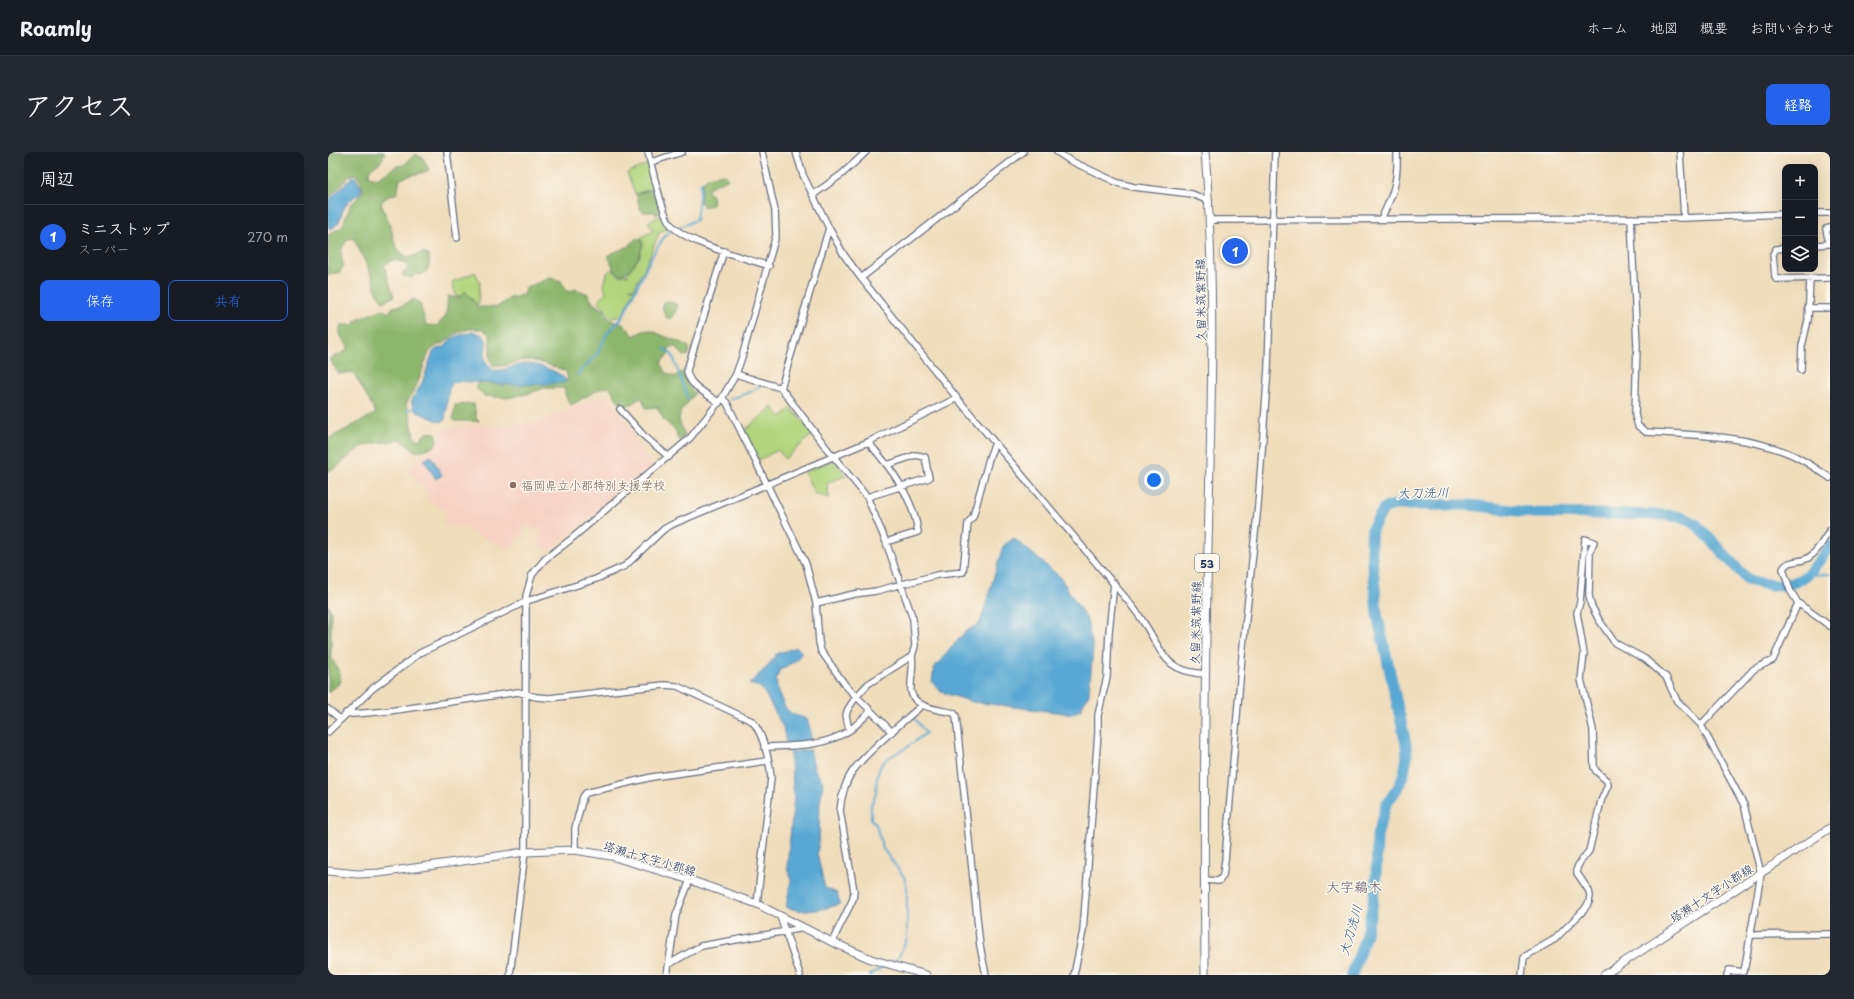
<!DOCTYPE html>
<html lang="ja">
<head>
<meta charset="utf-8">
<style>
  :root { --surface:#171b24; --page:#242831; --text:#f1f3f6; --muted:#9ea1a6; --line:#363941; --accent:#2563eb }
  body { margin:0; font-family:"Playpen Sans","Klee One",sans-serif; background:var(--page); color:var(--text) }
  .controls { position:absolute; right:12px; top:12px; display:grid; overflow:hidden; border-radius:8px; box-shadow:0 4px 16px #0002 }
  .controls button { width:36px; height:36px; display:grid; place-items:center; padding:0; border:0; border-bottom:1px solid var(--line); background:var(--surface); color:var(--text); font:20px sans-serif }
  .you { position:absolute; left:826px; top:328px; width:14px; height:14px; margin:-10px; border:3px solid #fff; border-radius:50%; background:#1a73e8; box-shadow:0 0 0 6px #1a73e833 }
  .badge { display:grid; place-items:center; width:26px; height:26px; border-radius:50%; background:var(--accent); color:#fff; font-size:13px; font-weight:700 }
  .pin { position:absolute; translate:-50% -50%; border:2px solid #fff; box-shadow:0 1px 4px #0006 }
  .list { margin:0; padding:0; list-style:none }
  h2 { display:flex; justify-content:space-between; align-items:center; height:52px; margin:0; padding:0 16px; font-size:17px }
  h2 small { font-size:13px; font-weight:400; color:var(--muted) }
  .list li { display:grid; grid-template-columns:26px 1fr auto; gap:12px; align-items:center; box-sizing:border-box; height:64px; padding:0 16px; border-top:1px solid var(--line) }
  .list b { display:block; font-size:15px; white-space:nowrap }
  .list p { margin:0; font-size:13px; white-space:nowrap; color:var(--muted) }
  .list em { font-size:13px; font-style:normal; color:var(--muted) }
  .actions { display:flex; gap:8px; padding:12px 16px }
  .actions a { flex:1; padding:9px 0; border:1px solid var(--accent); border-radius:8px; text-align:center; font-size:14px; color:var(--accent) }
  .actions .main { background:var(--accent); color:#fff }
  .icon { flex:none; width:22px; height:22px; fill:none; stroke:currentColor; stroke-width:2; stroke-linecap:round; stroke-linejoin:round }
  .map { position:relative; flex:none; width:1502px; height:823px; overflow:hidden; border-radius:8px }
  header { display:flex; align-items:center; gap:24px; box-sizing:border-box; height:56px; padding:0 20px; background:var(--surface); border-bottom:1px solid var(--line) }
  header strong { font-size:19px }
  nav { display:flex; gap:22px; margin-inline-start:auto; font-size:14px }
  .intro { display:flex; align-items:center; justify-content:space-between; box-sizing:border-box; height:96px; padding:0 24px }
  h1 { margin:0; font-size:28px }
  .button { padding:10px 18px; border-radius:8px; background:var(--accent); color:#fff; font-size:14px; font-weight:700 }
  main { display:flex; gap:24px; padding:0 24px }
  aside { flex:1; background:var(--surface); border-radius:8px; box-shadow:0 4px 16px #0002 }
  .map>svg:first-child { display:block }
  .built { fill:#f6d2c3 }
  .green { fill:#b1d47c; stroke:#66826d }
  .forest { fill:#8cb66c; stroke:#547265 }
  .water { fill:#59a8d3; stroke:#3a6c98 }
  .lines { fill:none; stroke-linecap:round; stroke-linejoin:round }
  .stream { stroke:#59a8d3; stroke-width:2 }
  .river { stroke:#59a8d3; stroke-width:11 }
  .minor-casing { stroke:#656c7f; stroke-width:8 }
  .major-casing { stroke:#656c7f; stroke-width:9 }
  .minor { stroke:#fff; stroke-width:5.5 }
  .major { stroke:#fff; stroke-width:7 }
  .education-dot { fill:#8d6e63; stroke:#fbf7ec; stroke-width:1.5 }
  .labels { text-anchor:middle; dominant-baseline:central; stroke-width:3; stroke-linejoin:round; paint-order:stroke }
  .shield { fill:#fbf7ec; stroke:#5e6b89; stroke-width:1 }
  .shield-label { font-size:11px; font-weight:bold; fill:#1b2f5e }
  .street-label { font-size:12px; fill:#1b2f5e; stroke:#fbf7ec }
  .education-label { font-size:12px; fill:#785e54; stroke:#fbf7ec; text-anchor:start }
  .water-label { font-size:13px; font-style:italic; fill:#315987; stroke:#fbf7ec }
  .quarter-label { font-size:14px; fill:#5f5a71; stroke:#fbf7ec }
</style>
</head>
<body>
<header>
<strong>Roamly</strong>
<nav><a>ホーム</a><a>地図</a><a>概要</a><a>お問い合わせ</a></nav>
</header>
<div class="intro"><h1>アクセス</h1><a class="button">経路</a></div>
<main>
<aside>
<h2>周辺<small></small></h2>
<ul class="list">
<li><span class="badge">1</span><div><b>ミニストップ</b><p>スーパー</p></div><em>270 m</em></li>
</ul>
<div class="actions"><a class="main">保存</a><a>共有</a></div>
</aside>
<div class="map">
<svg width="1502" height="823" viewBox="0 0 1502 823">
  <rect width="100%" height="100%" fill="#fbf7ec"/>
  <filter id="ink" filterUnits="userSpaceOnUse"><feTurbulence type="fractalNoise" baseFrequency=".025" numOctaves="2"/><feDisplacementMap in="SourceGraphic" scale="8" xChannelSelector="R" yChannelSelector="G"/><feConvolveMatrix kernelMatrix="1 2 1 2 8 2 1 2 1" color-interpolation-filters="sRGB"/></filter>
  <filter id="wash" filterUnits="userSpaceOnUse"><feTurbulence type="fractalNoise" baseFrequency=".012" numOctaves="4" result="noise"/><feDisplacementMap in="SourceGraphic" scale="16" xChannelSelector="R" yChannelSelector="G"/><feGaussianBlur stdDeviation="0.9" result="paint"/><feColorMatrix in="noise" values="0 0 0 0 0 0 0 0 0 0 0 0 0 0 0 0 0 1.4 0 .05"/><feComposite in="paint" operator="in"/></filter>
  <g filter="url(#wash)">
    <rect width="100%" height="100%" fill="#efddbc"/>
    <path class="built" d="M278,243l26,34 12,26 10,10 -105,86 -11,-7 3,-13 -14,-5 -15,22 -22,-7 -24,-12 -24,-6 6,-11 -14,-8 -6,-6v-5l-21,-23 13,-14 18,-11 4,-15 3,-2 26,-3 32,1 33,-4z"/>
    <path class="green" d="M320,12l8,23 -21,7 -8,-21z
      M332,64h4l6,11 -10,5 -2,-1 1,2 -10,25 -15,31 -5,-1 5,2 -12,26 -10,2 -14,-18 8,-8 -3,-9 2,-1 2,-9 4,-4 9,7 6,-2 1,2 2,-5 10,-13 4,-14 -3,-6 13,-7 -5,-9z
      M147,120l5,10 -2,22 -4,1 -11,-9h-7l-4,-14z
      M444,255l9,10 10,-9 22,26 -28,25 -7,-9 -19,10 -15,-29z
      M505,308l13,16 -19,7 2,15 -14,-4 -11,-22z"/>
    <path class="forest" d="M0,0h57c-2,3 -2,6 -4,9 -5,6 -12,5 -12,14l2,2 8,1 17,-12 8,-1 11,-11 8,4 6,12c-7,4 -26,6 -29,10 -2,3 -1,9 -3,13l-12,5 -4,5c2,7 6,14 9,21 5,17 3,26 20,34l13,-6 6,3v11l-3,6 -6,3 -4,-1 -4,4 -5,-2h-4l-1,-3 6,-3 -2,-7 -13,-3 -9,5 10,32 -11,5 -7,-10 -3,-13 -19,-41 -6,1c-7,9 -9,15 -4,26l-4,7 -12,3v-40l14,-8 9,-23 6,-5 6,-8 -2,-9 -6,-8 -5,2 -22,23z
      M395,22l4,2 1,3 -19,8 -1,4 4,5 1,7 -1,2 -9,2v-3l-3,-1 2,-21 6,-5z
      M329,36l6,23 -7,4 -1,-3h-11l-4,-3 -4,-15z
      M308,86l5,2 2,4c-3,12 -10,26 -22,31l-7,-5 -6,-15 21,-9z
      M221,126l11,2 8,12 8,-3 12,5c4,9 7,12 16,15 4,10 7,14 19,14l11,13c15,-10 17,-5 32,1 9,3 15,4 23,10v8l-5,1 -9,-9h-6v6l-8,10 5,10 8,4 8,-5 8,16 5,5 -14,18 -2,9 6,17 -5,3 -3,-2 -1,-7 -12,-11 -7,-13 -11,1 -4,-10c-6,1 -8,6 -14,7 -10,3 -13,-13 -19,-18l-9,2 -29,16 -5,-8 -2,-9h-20l-13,5 -24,5 -23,-2 -9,-9 7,-8 13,2 6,5h3l2,-4 62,-2 -2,-9c-13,-4 -27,-11 -40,-11 -13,1 -21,9 -34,5l-2,-8v-21l-7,-7h-15l-13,5 -11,9 -8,3 -7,6 -13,35 -10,17 4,10 4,23 6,3c4,-7 8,-9 16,-7l1,8 -2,5 -19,6 -16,-13c-13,5 -30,2 -42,10 -10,7 -18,18 -30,22v-32l48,-26 -23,-41 -14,2 -10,-15 17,-8 2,-4c-3,-7 -11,-9 -7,-22h12l4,-5 25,-11 6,4 5,-6 10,-2 11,-6 6,4 6,22 11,1 9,-10 2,-20 11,2 6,-7 14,16h18l13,-9 13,-3 3,-7z
      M340,149l10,4 -4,11 -3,3 -5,-2 -4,-10 1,-5z
      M146,252l2,13 3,4h-24l-2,-2 2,-14z
      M0,453l3,7v45l8,14 2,11 -13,11z"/>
    <path class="water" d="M24,25h3l6,10v5c-5,4 -12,8 -15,13 -6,9 -4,20 -16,24l-2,-3v-25z
      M145,180c21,3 10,15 12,28 1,4 5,7 8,10 12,2 22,-6 34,-6 9,0 36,8 39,17l-3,2 -50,2 -54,-4 -7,2 -3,6 -4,31 -4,2 -24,-10 -5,-8v-4l10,-17 11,-31 3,-3c11,-2 8,-2 15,-10 5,-4 16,-5 22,-7z
      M103,304l11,19 -6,4 -12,-19z
      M686,386l46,39 27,43 6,28 -4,46 -9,16 -8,4 -99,-12 -32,-10 -9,-10 2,-14 31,-36 15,-9 23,-77z
      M469,495l5,6 -7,8 -15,9 -4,9 2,13 7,15 7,7 15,5 3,9 1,13 -20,3 -5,-2 -3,-15 -19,-35 -4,-5 -11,-3 19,-18 8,-12z
      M482,598l5,20 8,12 -3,22 -1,38 -2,11 8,35 12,5 3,11c-17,6 -38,10 -54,3l5,-27 -4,-13 7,-70 -4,-45z"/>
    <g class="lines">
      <path class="stream" d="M350,76l18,-8 5,-38
        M336,197l8,5 16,45
        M249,223l20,-21 11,-22 14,-14 29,-60 13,-21 8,-8
        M402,247l21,-7 10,-7
        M80,258l6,-2
        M1479,423l23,-1
        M562,811l8,-5 9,-19v-52l-3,-10 -21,-28 -7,-24 -5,-6v-14l5,-11 1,-17 4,-12 7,-7 18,-10 20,-15 -12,-15
        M542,823l16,-10"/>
      <path class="river" d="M1024,823l13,-38 7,-29 4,-26 1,-46 9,-31 13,-19 5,-13 3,-16 -1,-13 -29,-130 -6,-72 1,-13 12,-21 11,-3h75l64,8 134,2 17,3 12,7 50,54c18,7 41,10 57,-2 10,-7 18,-21 26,-31"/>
    </g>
  </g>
  <g filter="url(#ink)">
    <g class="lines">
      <g class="minor-casing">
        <path id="minor" d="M119,0l10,86
          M320,0c5,19 12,54 21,70 12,20 77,36 100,44
          M468,0l7,23 26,53 15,27 17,23 96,120 172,204c5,7 11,14 15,21 20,30 19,48 61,51
          M729,0l12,8 49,23 16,4 58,7 17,7
          M1352,0l4,66
          M323,10l31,-10
          M485,43l29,-21 24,-22
          M1487,61h15
          M1303,66l6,127 -2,70 3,11 8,6c47,3 98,3 142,21 15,6 29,16 42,25
          M1053,67c13,-26 17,-38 16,-67
          M882,68l474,-2 101,-4
          M1487,93l14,-1 -3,-15 4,-1
          M1457,96l-9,1 -3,5 2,23 1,2 54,-1
          M533,126l162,-126
          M1480,156h22
          M1473,218l1,-24 6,-26 2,-42
          M408,222l45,14 47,62 39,47 19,45 27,77 2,27 -3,10 -44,28 -12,13 -8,12 -2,6 3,15
          M453,236l48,-160
          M394,246l5,5 79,161 10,39 3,39 2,9 25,35 46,46
          M391,251c-11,-9 -32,-18 -32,-33l37,-119
          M292,257l24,27 25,21
          M540,290c23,26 45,55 50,90l-32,10
          M539,345l62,-19 -4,-21 -9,-2 -29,10
          M1502,378c-6,9 -12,22 -22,28 -8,5 -20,1 -25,11l7,21 8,13 32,23
          M488,451l38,-9 22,-3 61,-16 26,-3 5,-49 5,-6 17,-62 5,-12
          M584,504c2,12 -2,23 -1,35 2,17 30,19 43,22l2,3 24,230 6,29
          M0,557l12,10
          M18,561l7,1 36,-3 129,-19 18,5 13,1 115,-13 13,1 75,35c11,12 18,41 19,57l-14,126
          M1373,573l53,-56 19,-9 25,-57
          M0,580l44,-43 48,-36 107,-52 69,-22 29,-13 39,-37 9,-5 195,-82 89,-44
          M436,595c29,-1 61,0 86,-17 8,-6 14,-13 21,-19
          M247,698v-22l8,-31 3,-4 66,-16 115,-16
          M876,728l15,1 4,-5 2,-16 17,-204 16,-151 10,-137 7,-216
          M452,764l20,59
          M1424,783l78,-1
          M504,790l21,-43 1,-8 -14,-80c1,-15 6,-33 16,-44 19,-23 44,-42 66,-62
          M341,812l32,-18 103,-18
          M182,823l15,-123 1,-256 6,-21 13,-16 25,-19 120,-102 32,-40 14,-24 6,-17 34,-122 -1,-24 -13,-59
          M339,823l9,-60 14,-35
          M746,823l9,-44 15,-198v-18l9,-38 2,-45 5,-49
          M1194,823l2,-18 31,-18 29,-29 5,-8 1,-6 -1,-5 -12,-18v-5l3,-6 9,-11 12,-50 7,-16 -1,-4 -11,-10 -2,-4 -1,-37 -12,-51 3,-25 -7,-41 3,-11 5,-63 9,3 -4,9 -1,44 2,10 8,15 16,23 30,16 21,18 11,24 24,24 43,80 17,69 -17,98 -15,-2 -2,5"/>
      </g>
      <g class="major-casing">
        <path id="major" d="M0,719l29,3 22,-1 146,-21 50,-2 36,6 79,24 67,24 75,38 39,17 55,16
          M877,823c-1,-128 -1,-257 2,-385 3,-146 10,-292 -2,-438
          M1276,823l226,-147"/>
      </g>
      <use href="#minor" class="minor"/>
      <use href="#major" class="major"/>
    </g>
  </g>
  <circle class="education-dot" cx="185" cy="333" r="4"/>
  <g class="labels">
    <rect class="shield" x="867" y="402" width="24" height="18" rx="3"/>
    <g class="shield-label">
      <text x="879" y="411">53</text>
    </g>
    <g class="street-label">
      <text transform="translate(872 148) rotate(-91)">久留米筑紫野線</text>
      <text transform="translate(867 471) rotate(-89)">久留米筑紫野線</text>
      <text transform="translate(322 706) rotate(16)">塔瀬十文字小郡線</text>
      <text transform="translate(1383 741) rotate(-33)">塔瀬十文字小郡線</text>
    </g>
    <g class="education-label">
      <text x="193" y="333">福岡県立小郡特別支援学校</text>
    </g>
    <g class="water-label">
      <text transform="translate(1095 340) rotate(-1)">大刀洗川</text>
      <text transform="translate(1022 778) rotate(-74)">大刀洗川</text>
    </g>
    <g class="quarter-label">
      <text x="1026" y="734">大字鵜木</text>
    </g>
  </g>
</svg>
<div class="controls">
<button>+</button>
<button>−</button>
<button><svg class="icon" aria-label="layers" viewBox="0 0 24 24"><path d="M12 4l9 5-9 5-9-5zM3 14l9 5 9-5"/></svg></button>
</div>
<div class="you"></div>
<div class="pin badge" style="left:907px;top:99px">1</div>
</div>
</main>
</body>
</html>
